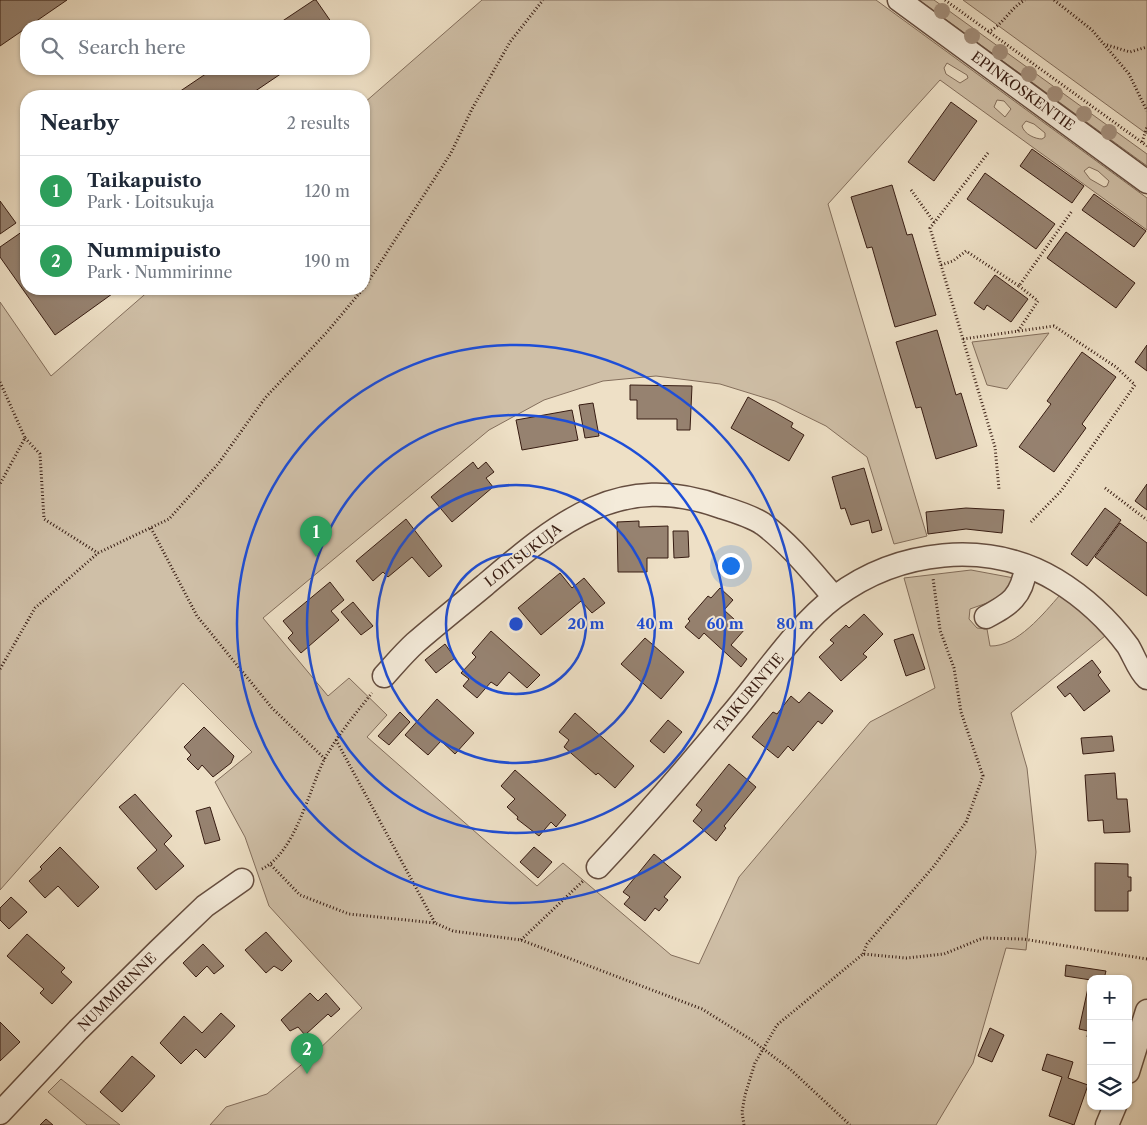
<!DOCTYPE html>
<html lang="en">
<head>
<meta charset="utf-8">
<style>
  :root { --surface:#fff; --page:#f2f2f3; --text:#1f2937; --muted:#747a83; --line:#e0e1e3; --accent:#2563eb }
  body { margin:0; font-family:"Libre Caslon Text",serif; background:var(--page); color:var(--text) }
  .controls { position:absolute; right:15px; bottom:15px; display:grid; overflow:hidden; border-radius:10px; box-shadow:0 1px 4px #0004 }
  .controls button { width:45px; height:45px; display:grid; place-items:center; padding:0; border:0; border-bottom:1px solid var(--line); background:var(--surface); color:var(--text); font:25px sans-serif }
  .you { position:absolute; left:730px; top:565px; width:18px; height:18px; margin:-12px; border:4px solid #fff; border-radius:50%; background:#1a73e8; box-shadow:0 0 0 8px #1a73e833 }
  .badge { display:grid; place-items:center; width:32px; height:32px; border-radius:50%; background:var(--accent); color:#fff; font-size:16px; font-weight:700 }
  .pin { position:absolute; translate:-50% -41px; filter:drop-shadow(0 1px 2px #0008) }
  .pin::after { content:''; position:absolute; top:26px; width:18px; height:15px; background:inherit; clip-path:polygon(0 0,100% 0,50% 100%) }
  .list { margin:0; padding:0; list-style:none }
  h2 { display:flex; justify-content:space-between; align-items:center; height:65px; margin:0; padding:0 20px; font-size:21px }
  h2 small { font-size:16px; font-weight:400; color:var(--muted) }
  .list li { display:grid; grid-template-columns:32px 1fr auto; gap:15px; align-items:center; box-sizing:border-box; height:70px; padding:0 20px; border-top:1px solid var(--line) }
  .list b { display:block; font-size:19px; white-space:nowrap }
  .list p { margin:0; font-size:16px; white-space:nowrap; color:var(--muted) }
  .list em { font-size:16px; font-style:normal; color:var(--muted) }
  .icon { flex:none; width:28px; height:28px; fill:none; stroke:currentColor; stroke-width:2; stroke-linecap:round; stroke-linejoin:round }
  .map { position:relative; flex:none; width:1147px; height:1125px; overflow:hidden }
  .search { position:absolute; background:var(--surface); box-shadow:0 1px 4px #0004; left:20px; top:20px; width:350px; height:55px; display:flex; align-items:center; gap:12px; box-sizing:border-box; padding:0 18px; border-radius:20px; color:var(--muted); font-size:19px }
  .panel { position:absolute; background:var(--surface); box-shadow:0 1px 4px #0004; left:20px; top:90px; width:350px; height:205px; border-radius:20px }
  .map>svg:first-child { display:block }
  .green { fill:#cfbfa7; stroke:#836e5c; fill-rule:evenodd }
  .building { fill:#968270; stroke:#371c12 }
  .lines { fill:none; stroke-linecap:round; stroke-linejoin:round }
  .minor-casing { stroke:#654d3f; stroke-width:25 }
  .path { stroke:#371c12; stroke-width:3; stroke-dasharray:1 2.5; stroke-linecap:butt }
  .minor { stroke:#f4ebda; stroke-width:22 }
  .tree { fill:#a38f7c }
  .ring { fill:none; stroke:#1d4ed8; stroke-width:2.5 }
  .labels { text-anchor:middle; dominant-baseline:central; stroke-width:4; stroke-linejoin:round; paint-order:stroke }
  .street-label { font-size:14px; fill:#371c12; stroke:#f4ebda }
  .centre { fill:#1d4ed8; stroke:#f4ebda; stroke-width:2.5 }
  .ring-label { font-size:15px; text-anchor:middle; font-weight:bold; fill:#1d4ed8; stroke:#f4ebda; stroke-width:4; stroke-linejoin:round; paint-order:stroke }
</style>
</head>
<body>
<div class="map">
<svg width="1147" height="1125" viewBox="0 0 1147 1125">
  <rect width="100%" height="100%" fill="#eee0c6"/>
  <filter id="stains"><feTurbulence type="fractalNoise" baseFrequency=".004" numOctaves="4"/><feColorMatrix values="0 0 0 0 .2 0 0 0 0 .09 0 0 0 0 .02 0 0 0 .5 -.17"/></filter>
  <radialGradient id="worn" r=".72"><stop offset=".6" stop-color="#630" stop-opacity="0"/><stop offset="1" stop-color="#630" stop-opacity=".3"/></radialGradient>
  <path class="green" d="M482,0h394l271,198v32l-207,-150 -112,124 99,332 -33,8 -27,-87 -41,-31 -51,-25 -55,-17 -64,-8 -53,5 -59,19 -55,30 -226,188 65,78 21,-18 38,37 -20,22 170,149 26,-23 108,92 28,9 40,-87 131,-155 65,-34 -31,-110 67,-8 43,8 -10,19 -34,12 -1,10 8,9 10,1 3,17c27,1 54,-33 70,-51l29,21 16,20 -94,77 16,55 9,84 -10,98 -20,-2 -33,115 -37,62h-726l16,-18 41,-13 47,-40 48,-46 -93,-102 -24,-69 -30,-55 37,-30 -69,-69 -183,207v-588l51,74 100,-87h213v-186zM947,63l20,12 1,3 -8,5 -14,-9 -2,-6zM997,100l7,1 7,8 -6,8 -11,-10zM1026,121l8,3 11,9v4l-3,2c-7,0 -18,-5 -20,-13zM1089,167l9,4 11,10 -2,5 -3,1 -14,-8 -6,-8z
    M919,0h15l213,154v12z
    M963,0h184v134z
    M1049,333l-42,56 -20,-4 -15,-43z
    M61,1079l59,46h-33l-39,-33z"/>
  <path class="building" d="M0,0h67l-67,46z
    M314,0h2l18,26h-59z
    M213,69h75l-40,27h-75z
    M951,102l26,19 -43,60 -26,-19z
    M1032,149l52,37 -12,17 -52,-37z
    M985,173l70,51 -19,25 -69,-50z
    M892,185l15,50 5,-1 24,81 -41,12 -23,-80 -5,1 -16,-51z
    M1094,194l52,37 -12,16 -52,-37z
    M0,201l16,22 -16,11z
    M26,229v60h82l4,5 -57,41 -55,-78v-10z
    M1066,232l69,51 -19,25 -69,-50z
    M995,275l33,24 -17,23 -24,-17 -3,5 -10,-7z
    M937,330l19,65 5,-2 16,53 -41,13 -15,-52 -5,1 -20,-66z
    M1147,345v26l-12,-9z
    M1082,352l34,25 -34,47 4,4 -32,44 -35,-25 32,-43 -4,-3z
    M630,385l62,1 -2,44h-13v-11h-40v-19h-7z
    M748,397l45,26 -2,4 13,8 -15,26 -58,-33z
    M593,403l6,33 -14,2 -6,-33z
    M572,410l6,30 -56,10 -6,-30z
    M473,462l5,7 8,-7 8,10 -8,6 7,9 -41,35 -21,-25z
    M864,468l18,62 -10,3 -3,-13 -18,5 -6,-17 -4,1 -9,-32z
    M1147,484v26l-12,-9z
    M966,508l38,2 -2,23 -36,-4 -38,5 -2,-22z
    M1105,508l16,12 -34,46 -16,-12z
    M406,519l36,47 -13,11 -17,-20 -24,20 -5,-5 -10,9 -17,-20z
    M639,521v6l29,-1v32h-21v14h-29l-1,-50z
    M1120,523l27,20v53l-52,-39z
    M673,531h15l1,26 -15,1z
    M560,573l12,15 12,-10 21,25 -13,10 -11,-12 -40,34 -23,-27z
    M330,582l14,18 -13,11 8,9 -38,33 -13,-15 5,-5 -10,-12z
    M720,588l13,12 -9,10 21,19 -14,16 16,14 -6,8 -37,-34 -5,6 -14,-12 5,-6 -2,-2 20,-23 3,2z
    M353,602l20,24 -12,9 -20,-23z
    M864,614l19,20 -20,20 4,3 -26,24 -22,-24 15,-14 -4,-3 16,-15 3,3z
    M491,631l49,44 -13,13 -18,-16 -12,14 -6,-4 -14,16 -14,-12 6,-7 -8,-6 15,-16 -4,-4z
    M913,634l12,35 -19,7 -12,-36z
    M645,638l39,34 -23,27 -40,-35z
    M445,644l10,14 -19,15 -11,-13z
    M1092,660l9,12 -3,3 12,16 -26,20 -14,-18 -5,4 -8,-10z
    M809,692l24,19 -11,13 -4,-3 -25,30 -5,-5 -10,12 -26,-21 21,-25 4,2 14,-18 8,7z
    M437,699l37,34 -19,21 -14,-13 -13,14 -23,-20z
    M400,712l10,10 -21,23 -11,-9z
    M575,713l59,53 -19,22 -17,-15 -2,2 -32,-28 5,-7 -10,-8z
    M668,720l14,12 -18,21 -14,-12z
    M204,727l30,29 -3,7 -18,14 -11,-12 -4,5 -11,-11 4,-4 -7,-8z
    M1112,736l2,15 -31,3 -2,-16z
    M729,764l27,23 -32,39 2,2 -10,13 -23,-20 9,-11 -6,-5z
    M515,770l51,45 -10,12 -5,-5 -12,14 -22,-17 1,-2 -11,-10 8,-8 -14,-13z
    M1115,773l2,26h10l3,33 -26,1 -1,-13 -15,1 -3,-46z
    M135,794l37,42 -8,8 20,22 -28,24 -19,-22 20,-18 -38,-43z
    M210,807l10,33 -15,4 -9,-33z
    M60,847l39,40 -21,20 -20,-21 -13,12 -16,-17 13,-12 -2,-2z
    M534,847l18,15 -14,16 -18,-16z
    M654,854l27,23 -17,20 4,3 -9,11 -4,-3 -10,13 -21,-17 6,-7 -7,-5z
    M1095,863l33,1v13h3v14h-3v20h-33z
    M11,897l16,15 -18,17 -9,-9v-12z
    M266,932l26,29 -10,10 -8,-5 -8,7 -21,-23z
    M27,934l38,34 -4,4 11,10 -20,22 -12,-11 4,-4 -37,-33z
    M203,944l21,22 -10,8 -7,-8 -11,11 -13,-14z
    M1066,965l40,6 -2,8 -13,1 -26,-4z
    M1088,988h3v49h-4l1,-6 -9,-2z
    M310,993l8,8 8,-8 14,16 -9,8 -3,-3 -23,21 -7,-8 -8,4 -9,-11z
    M221,1013l14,13 -30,32 -9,-9 -15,15 -21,-21 24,-27 18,17z
    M0,1022l20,20 -20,19z
    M990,1028l14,7 -12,27 -14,-6z
    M1047,1054l26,8 -5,16 20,7 -14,40 -25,-9 13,-39 -20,-7z
    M132,1056l23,20 -33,36 -22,-20z
    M46,1119l7,6h-13z"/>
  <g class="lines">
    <g class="minor-casing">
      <path id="minor" d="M899,0l248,182
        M986,617c24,-13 36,-20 40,-50
        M384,676c10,-11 20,-23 31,-33 23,-20 47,-39 70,-58 73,-62 134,-115 236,-78 13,4 30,9 42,17 27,20 49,48 71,73
        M598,867c46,-49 89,-99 132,-151 32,-37 66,-90 105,-119 63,-47 152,-58 221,-17 28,17 52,39 72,66 6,10 11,25 19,32
        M1128,1072l19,-61
        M0,1113l78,-83 80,-79 47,-45 37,-26
        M1107,1125l8,-19"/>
    </g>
    <path class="path" d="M945,0l202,146
      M1054,0l38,30 37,44 18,37
      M988,32c15,-7 22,-24 37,-32
      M1107,45l23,7 17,-5
      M1142,142l5,-15
      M988,153l-58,75 65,219 4,42
      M911,190l23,32
      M941,265l12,-4 13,-10 53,35 53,-75
      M364,288l87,-135 21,-44 38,-67 33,-42
      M1018,331l20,-30 -19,-15
      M963,339l91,-13 62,41 19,18 -74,106 -30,31
      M0,382l25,56 -25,46
      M25,438l15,16 4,65 54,34
      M1105,488l42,32
      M151,528l46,88 75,92 53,51
      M0,669l35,-61 63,-55 71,-34 49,-55 47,-66 62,-66 36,-43
      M336,740l99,183
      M271,865l29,30 49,19 86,9 18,8 68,9 181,69 48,30 40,30 60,56
      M262,869c34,-17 46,-78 63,-111 13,-23 30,-44 47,-65
      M521,940l62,-59
      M863,954l4,-10 67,-78 32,-44 17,-46 -22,-64 -7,-44 -14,-38 -7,-52
      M744,1125l-2,-13 3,-17 10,-32 22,-38 86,-71 43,4 38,-4 39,-16 40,1 124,20"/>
    <use href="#minor" class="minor"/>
  </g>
  <g class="tree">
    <circle cx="942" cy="11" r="8"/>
    <circle cx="972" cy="36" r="8"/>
    <circle cx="1000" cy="52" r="8"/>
    <circle cx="1029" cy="74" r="8"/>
    <circle cx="1055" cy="94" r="8"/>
    <circle cx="1084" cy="114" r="8"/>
    <circle cx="1109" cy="132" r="8"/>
  </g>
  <g class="ring">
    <circle cx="516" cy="624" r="70"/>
    <circle cx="516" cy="624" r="139"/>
    <circle cx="516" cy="624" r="209"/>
    <circle cx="516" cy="624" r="279"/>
  </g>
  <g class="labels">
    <g class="street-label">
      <text transform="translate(1023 91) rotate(36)">EPINKOSKENTIE</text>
      <text transform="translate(523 555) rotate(-38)">LOITSUKUJA</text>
      <text transform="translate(749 693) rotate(-50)">TAIKURINTIE</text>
      <text transform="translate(117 992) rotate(-45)">NUMMIRINNE</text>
    </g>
  </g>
  <circle cx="516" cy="624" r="8" class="centre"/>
  <g class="ring-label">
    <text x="586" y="629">20 m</text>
    <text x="655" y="629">40 m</text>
    <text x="725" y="629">60 m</text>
    <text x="795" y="629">80 m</text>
  </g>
  <rect width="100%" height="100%" filter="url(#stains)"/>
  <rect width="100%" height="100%" fill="url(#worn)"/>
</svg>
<div class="controls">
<button>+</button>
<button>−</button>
<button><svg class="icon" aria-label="layers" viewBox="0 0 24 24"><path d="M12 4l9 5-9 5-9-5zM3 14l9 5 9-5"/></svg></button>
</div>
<div class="you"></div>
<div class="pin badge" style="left:316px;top:557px;background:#2e9e5b">1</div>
<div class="pin badge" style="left:307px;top:1074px;background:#2e9e5b">2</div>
<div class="search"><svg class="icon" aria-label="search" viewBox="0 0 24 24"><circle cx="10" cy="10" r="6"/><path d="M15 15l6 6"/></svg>Search here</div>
<section class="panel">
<h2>Nearby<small>2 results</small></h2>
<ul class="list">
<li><span class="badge" style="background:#2e9e5b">1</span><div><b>Taikapuisto</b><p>Park · Loitsukuja</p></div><em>120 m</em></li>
<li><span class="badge" style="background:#2e9e5b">2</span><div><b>Nummipuisto</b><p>Park · Nummirinne</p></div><em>190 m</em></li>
</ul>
</section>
</div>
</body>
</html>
